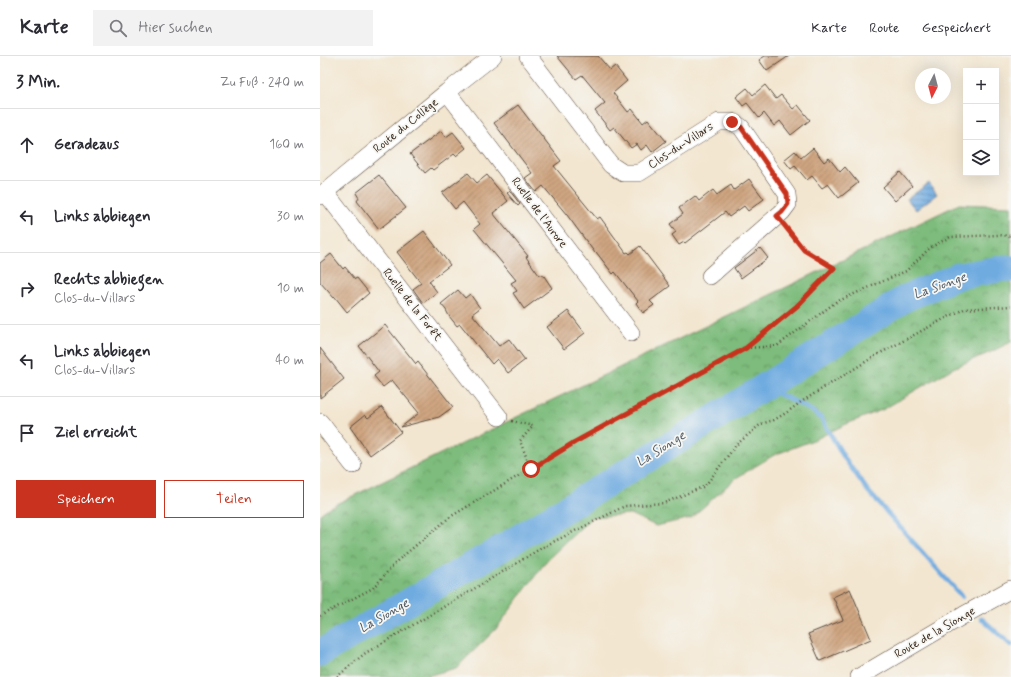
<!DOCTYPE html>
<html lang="de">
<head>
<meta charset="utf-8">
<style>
  :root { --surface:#fff; --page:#f2f2f3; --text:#2b2b33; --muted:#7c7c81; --line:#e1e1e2; --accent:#c8321e }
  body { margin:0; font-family:Mynerve,sans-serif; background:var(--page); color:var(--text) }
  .controls { position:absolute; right:12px; top:12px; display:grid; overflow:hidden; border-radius:0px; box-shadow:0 4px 16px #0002 }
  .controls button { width:36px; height:36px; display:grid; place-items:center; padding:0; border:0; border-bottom:1px solid var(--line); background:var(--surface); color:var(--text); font:20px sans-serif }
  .compass { position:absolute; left:595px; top:12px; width:36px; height:36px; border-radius:50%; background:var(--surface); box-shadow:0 4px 16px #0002; rotate:186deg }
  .stop { position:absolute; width:12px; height:12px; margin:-9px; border:3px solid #c8321e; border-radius:50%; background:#fff }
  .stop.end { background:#c8321e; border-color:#fff; box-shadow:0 1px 4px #0008 }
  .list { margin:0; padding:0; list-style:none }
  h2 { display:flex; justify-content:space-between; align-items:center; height:52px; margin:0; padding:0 16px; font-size:17px }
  h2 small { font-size:13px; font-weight:400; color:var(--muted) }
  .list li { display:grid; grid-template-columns:26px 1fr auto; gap:12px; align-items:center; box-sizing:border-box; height:72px; padding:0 16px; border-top:1px solid var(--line) }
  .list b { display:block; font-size:15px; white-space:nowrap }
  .list p { margin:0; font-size:13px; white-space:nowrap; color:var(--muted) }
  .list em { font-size:13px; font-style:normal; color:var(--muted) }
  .actions { display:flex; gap:8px; padding:12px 16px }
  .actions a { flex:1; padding:9px 0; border:1px solid var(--accent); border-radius:0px; text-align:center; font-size:14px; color:var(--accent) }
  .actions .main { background:var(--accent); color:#fff }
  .icon { flex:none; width:22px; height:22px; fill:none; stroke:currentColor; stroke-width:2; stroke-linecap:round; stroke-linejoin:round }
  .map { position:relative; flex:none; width:691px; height:621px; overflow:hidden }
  header { display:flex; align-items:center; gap:24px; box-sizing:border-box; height:56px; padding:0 20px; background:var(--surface); border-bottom:1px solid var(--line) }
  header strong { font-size:19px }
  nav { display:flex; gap:22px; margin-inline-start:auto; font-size:14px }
  .search { width:280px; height:36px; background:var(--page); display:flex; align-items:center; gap:10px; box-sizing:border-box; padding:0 14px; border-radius:0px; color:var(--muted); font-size:15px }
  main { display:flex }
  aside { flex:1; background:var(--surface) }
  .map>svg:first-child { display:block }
  .forest { fill:url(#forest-crowns); stroke:#5c734d }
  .water { fill:url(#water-rules); stroke:#556a7f }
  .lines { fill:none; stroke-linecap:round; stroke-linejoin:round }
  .stream { stroke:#6fabe0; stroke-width:4.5 }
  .river { stroke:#6fabe0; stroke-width:27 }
  .building { fill:url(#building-hatch) }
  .street-casing { stroke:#574639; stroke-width:18 }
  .path { stroke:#574639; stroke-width:2.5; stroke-dasharray:1 3; stroke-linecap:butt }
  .street { stroke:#fff; stroke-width:17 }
  .route { stroke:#c8321e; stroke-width:5 }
  .labels { text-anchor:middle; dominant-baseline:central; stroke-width:3.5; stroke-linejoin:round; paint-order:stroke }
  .street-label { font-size:12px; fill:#3b2a1e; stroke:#f6f6f2 }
  .water-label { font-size:13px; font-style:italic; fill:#4d5762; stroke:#f6f6f2 }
</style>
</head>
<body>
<header>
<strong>Karte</strong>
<div class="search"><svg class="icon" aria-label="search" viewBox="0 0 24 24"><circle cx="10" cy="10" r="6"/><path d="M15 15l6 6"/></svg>Hier suchen</div>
<nav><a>Karte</a><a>Route</a><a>Gespeichert</a></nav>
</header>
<main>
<aside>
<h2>3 Min.<small>Zu Fuß · 240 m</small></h2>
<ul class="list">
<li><svg class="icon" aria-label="ahead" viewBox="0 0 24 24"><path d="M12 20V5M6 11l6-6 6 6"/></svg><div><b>Geradeaus</b></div><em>160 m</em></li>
<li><svg class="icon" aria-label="left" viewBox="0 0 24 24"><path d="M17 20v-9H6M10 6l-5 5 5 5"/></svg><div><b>Links abbiegen</b></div><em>30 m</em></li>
<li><svg class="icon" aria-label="right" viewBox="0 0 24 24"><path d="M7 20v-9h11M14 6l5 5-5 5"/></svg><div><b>Rechts abbiegen</b><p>Clos-du-Villars</p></div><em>10 m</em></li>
<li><svg class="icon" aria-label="left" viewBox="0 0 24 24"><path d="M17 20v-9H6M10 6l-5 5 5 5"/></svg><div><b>Links abbiegen</b><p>Clos-du-Villars</p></div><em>40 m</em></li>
<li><svg class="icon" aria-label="arrive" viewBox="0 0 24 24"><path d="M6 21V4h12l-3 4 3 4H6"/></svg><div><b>Ziel erreicht</b></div></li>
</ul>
<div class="actions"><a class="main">Speichern</a><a>Teilen</a></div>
</aside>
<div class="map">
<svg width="691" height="621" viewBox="0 0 691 621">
  <defs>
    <pattern id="forest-crowns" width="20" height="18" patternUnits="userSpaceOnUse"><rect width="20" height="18" fill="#7dbc7c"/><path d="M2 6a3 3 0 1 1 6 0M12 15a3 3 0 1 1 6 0" fill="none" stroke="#689965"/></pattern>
    <pattern id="water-rules" width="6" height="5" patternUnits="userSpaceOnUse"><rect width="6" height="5" fill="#6fabe0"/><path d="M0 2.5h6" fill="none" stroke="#5c8bb5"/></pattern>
    <pattern id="building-hatch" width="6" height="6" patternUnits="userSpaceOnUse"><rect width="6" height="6" fill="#cfa581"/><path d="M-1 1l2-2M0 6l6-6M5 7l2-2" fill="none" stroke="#a98769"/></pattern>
  </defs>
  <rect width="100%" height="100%" fill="#f6f6f2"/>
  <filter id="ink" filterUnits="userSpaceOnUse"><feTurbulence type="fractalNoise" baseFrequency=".025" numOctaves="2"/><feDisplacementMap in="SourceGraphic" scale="8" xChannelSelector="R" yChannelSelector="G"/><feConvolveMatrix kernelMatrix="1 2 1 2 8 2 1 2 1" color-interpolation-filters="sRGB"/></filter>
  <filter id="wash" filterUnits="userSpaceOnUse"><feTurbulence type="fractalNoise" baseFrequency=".012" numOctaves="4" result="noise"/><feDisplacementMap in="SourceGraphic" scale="16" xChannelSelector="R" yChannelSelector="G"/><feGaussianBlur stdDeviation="0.9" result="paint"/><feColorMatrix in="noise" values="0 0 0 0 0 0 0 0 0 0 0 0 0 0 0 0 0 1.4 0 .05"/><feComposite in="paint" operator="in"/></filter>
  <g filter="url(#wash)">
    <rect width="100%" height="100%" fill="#f3e6d0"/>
    <path class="forest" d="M639,148l52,2v136l-20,10 -38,16 -69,41 -40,16 -28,14 -42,16 -38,23 -45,40 -35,8 -26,-12 -38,3 -45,43 -51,69 -40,39 -33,9h-103v-163l8,-6z"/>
    <path class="water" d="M609,127l8,11 -21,16 -9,-11z"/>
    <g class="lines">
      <path class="stream" d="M443,332l25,10 24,13 9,7 24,41 23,32 94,106
        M661,562l30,27"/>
      <path class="river" d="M0,597l175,-101 213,-130 198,-124 52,-22 48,-8 5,1"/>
    </g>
    <g id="blocks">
      <path class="building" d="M237,0h41l12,14 5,-4 12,15 -14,12 15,19 4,-3 11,14 5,-4 18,22 -14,11 -5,-7 -6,5 -4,-6 -6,4 -17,-21 -4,3 -15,-19 10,-8 -23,-28 -6,4z
        M445,0h24l-22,15 -8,-11z
        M445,29l11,14 5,-4 12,14 5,-4 12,15 -19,15 -11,-14 -6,5 -10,-13 -5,5 -12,-15 -4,3 -7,-9 11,-9 6,7z
        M198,49l43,56 -7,5 43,53 3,-2 26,36 2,-1 2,2 10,-8 30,40 -20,15 4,4 -11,8 -7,-10 2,-2 -23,-29 -2,2 -17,-22 -1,1 -28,-38 -24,-29 -7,6 -11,-14 7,-5 -38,-50z
        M121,75l5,6 7,-5 13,16 -10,8 -2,-2 -21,16 -2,-2 -6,5 -15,-19z
        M493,92l11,14 5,-4 11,14 5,-5 13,16 -19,15 -11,-14 -6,4 -10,-12 -5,4 -12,-14 -4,3 -7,-9 11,-9 6,7z
        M580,116l12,14 -17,15 -12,-14z
        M148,117l9,10 10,-8 21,26 -15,12 35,43 -2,1 13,18 5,1 8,12 -28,21 -11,-16 4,-2 -6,-8 5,-3 -42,-51 6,-5 -17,-22 -8,7 -13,-16z
        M59,119l27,33 -27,21 -22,-28 2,-3 -3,-5z
        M429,123l15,20 -16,12 -4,-5 -15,11 -4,-5 -40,31 -1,-1 -5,3 -7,-10 4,-3 -6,-8 13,-10 -4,-6 16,-12 4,5 14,-11 4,5 14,-10 3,5z
        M190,135l10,13 -2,2 -11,-13z
        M104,175l26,34 -21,16 8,11 -14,11 -10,-14 8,-6 -24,-31z
        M440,192l8,10 -27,20 -7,-10z
        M11,198l12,15 2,-2 10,12 2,-1 12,15 -22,19 -12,-15 -1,1 -14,-16v-19z
        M138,234l7,8 5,-4 10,14 -8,6 27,32 10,-7 16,21 -17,13 -11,-14 -5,5 -32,-40 -3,2 -8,-10 -3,-6 -5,-6z
        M248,255l17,22 -21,16 -17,-22z
        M65,269l31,39 2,-2 35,45 -14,10 -38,10 18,-14 -27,-33 -9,7 -9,-11 5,-4 -20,-26z
        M0,292l24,31 -24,19z
        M62,351l19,25 -31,23 -20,-28 15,-12 3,3z
        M530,533l21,50 -51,22 -12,-27 35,-14 -10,-23z"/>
    </g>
  </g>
  <g filter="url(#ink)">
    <use href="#blocks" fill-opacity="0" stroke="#574639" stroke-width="1"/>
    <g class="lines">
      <g class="street-casing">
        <path id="street" d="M208,0l83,109 12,8h16l80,-51h13l9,5 46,67 1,10 -6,8 -72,64
          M127,36l184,241
          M5,136l174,225
          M0,140l127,-104 46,-36
          M0,366l33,43
          M539,621l105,-62 47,-26"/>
      </g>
      <path class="path" d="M426,292l31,-2 59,-44 70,-31 25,-24 19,-10 49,-2 12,1
        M192,365l21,5 -13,15 11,28
        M0,560l53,-28 24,-27 53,-44 125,-75 171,-94 51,-42 37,-38 -30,-18 -17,-22
        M17,621l27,-23 135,-80 44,-27 82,-41 39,-3 41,-17 31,-41 25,-21 13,-4 12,-7 15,-11 74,-46 67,-36 22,-11 47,-3"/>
      <use href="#street" class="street"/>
    </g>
  </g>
  <g class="lines" filter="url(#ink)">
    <path class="route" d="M211,413l44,-27 171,-94 51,-42 37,-38 -30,-18 -27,-34 5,-4 6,-8 -1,-10 -46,-67 -9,-5"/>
  </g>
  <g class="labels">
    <g class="street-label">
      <text transform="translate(86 70) rotate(-39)">Route du Collège</text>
      <text transform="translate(361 90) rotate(-33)">Clos-du-Villars</text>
      <text transform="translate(219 157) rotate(53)">Ruelle de l'Aurore</text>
      <text transform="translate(92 249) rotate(52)">Ruelle de la Forêt</text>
      <text transform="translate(615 577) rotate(-30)">Route de la Sionge</text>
    </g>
    <g class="water-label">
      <text transform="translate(620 230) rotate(-20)">La Sionge</text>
      <text transform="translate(341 393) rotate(-32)">La Sionge</text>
      <text transform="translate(64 560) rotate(-30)">La Sionge</text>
    </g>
  </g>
</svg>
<div class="controls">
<button>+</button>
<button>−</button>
<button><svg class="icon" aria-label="layers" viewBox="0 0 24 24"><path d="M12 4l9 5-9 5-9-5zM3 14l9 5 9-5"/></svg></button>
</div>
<svg class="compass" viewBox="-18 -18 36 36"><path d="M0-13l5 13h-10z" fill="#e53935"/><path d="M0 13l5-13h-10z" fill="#7c7c81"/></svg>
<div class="stop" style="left:211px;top:413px"></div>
<div class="stop end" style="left:412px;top:66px"></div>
</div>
</main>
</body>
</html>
